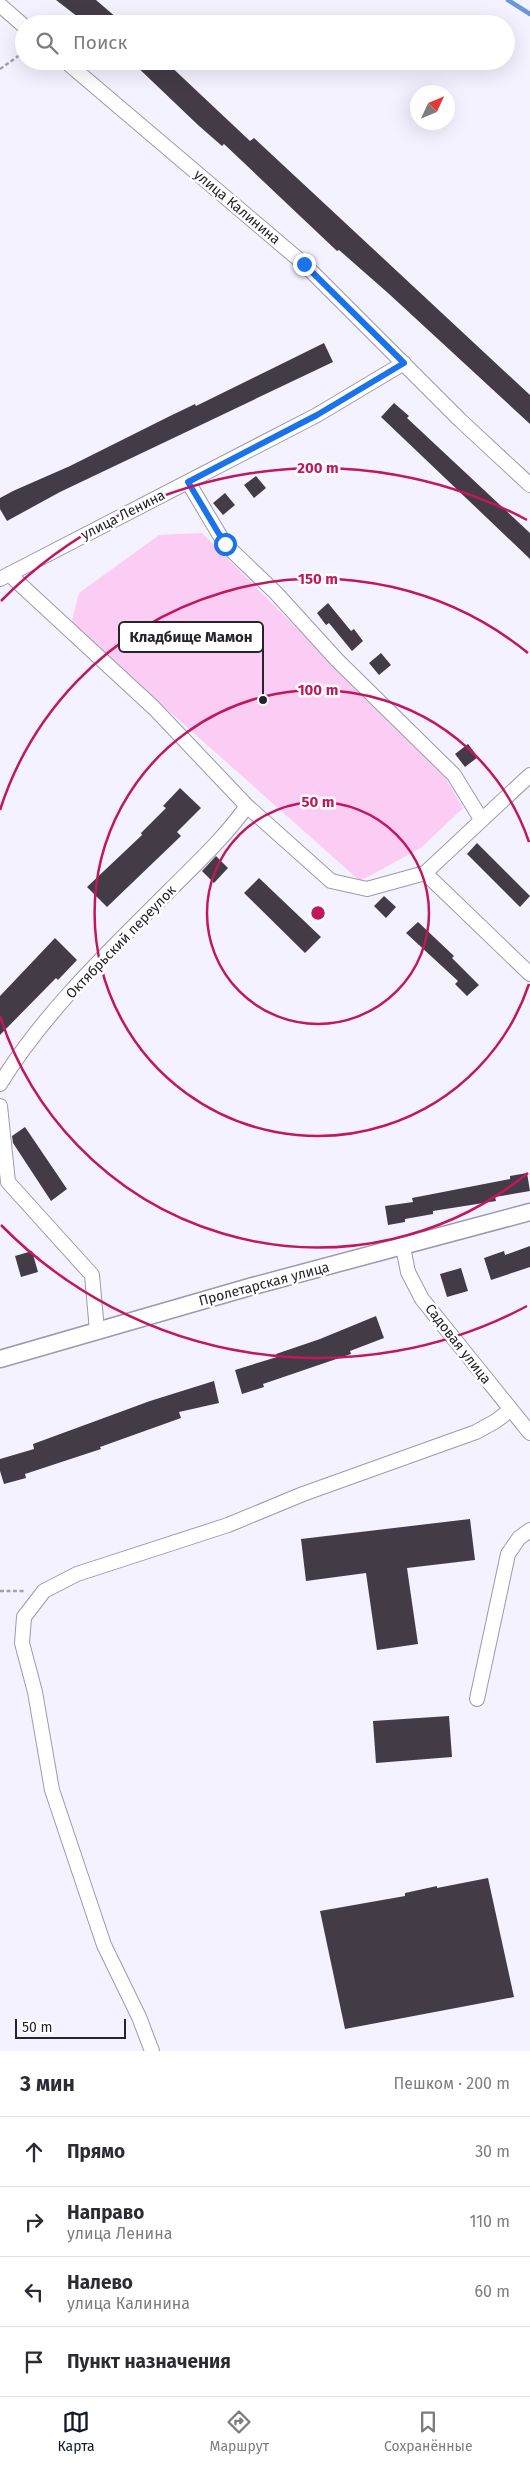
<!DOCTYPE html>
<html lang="ru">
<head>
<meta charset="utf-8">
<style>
  :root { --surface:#fff; --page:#f2f2f3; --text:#2b2b33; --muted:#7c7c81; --line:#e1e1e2; --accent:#111827 }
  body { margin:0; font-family:"Fira Sans",sans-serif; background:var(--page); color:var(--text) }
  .compass { position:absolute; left:410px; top:85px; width:45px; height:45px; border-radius:50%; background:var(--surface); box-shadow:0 5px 20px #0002; rotate:46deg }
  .scale { position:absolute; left:15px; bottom:12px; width:111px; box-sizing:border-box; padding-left:5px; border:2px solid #25242a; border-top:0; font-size:14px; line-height:18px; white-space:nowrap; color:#25242a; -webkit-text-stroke:4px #fff; paint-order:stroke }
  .stop { position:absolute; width:15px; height:15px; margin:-11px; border:4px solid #1a73e8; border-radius:50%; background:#fff }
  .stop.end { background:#1a73e8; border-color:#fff; box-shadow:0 1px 5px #0008 }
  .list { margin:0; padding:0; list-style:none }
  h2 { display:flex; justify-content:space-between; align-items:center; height:65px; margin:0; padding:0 20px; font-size:21px }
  h2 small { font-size:16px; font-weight:400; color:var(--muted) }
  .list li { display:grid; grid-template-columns:32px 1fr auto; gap:15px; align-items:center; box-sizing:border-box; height:70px; padding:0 20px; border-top:1px solid var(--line) }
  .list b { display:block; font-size:19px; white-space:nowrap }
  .list p { margin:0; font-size:16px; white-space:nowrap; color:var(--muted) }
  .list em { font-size:16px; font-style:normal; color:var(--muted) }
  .icon { flex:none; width:28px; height:28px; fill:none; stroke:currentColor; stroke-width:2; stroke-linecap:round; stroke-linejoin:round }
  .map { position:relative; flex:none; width:530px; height:2051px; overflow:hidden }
  .search { position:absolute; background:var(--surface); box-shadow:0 5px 20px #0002; left:15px; right:15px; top:15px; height:55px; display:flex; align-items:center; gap:12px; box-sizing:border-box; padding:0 18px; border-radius:28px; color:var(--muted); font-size:19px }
  .sheet { height:345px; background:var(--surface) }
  nav { display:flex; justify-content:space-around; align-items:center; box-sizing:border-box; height:70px; border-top:1px solid var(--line); background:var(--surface); font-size:14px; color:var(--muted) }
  nav a { display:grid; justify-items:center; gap:2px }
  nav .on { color:var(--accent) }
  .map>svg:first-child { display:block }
  .green { fill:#fccdf4 }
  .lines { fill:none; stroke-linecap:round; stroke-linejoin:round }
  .stream { stroke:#6c96da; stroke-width:4.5 }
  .building { fill:#433c47 }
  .minor-casing { stroke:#9d9aa9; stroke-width:16 }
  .tertiary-casing { stroke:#9d9aa9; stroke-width:19 }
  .path { stroke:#a2a1ab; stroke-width:2.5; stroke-dasharray:4 2.5; stroke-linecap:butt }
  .minor { stroke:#fff; stroke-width:14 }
  .tertiary { stroke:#fff; stroke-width:16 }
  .route { stroke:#1a73e8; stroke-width:6 }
  .ring { fill:none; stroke:#c2185b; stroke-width:2.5 }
  .labels { text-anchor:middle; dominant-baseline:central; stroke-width:5; stroke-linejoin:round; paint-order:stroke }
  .street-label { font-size:14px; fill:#25242a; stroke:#fff }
  .centre { fill:#c2185b; stroke:#fff; stroke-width:2.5 }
  .ring-label { font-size:15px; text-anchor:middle; font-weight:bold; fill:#c2185b; stroke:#fff; stroke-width:5; stroke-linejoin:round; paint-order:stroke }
  .leader { fill:none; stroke:#25242a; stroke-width:2 }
  .callout-dot { fill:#25242a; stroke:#fff; stroke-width:2 }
  .callout { fill:#fff; stroke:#25242a; stroke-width:2 }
  .callout-label { font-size:15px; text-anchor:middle; font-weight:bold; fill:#25242a }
</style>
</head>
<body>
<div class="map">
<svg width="530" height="2051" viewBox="0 0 530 2051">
  <rect width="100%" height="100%" fill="#f4f2ff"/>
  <path class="green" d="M202,533l243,244 18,31 -42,40 -61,33 -289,-257 8,-31 80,-58z"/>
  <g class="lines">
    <path class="stream" d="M508,0l22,14"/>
  </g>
  <path class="building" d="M56,0h40l28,24h-37z
    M131,61h34l85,80 4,-3 276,257v29l-142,-131 -49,-43 -2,1 -113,-107 -2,2 -24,-21z
    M324,343l9,19 -273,130 -53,29 -7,-12v-11l13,-7 57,-25 100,-50 25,-12 1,2z
    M394,403l15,13 -2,2 123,115v26l-149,-142z
    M256,476l10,12 -12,10 -10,-13z
    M225,493l10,12 -12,10 -10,-12z
    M328,603l23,28 3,-2 9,12 -11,10 -23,-28 -3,2 -9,-12z
    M381,653l10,12 -12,10 -10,-12z
    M468,744l10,13 -13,10 -10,-13z
    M180,788l21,20 -24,24 4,4 -74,71 -20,-20 55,-52 -1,-2 25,-25 -3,-2z
    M477,843l53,53 -10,11 -53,-53z
    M216,856l12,12 -14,15 -12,-12z
    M259,878l62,59 -16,16 -61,-60z
    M384,896l12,11 -10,11 -12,-12z
    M418,922l36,34 -2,2 27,27 -12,11 -12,-12 3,-3 -52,-48z
    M55,938l22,22 -19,20 -2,-2 -56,57v-39z
    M25,1127l42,62 -16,12 -38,-58 -1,-7z
    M527,1173l3,18 -35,6 1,4 -63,10v3l-28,5v3l-17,3 -3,-19 28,-4 -1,-4 98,-19v-3z
    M530,1246v21l-39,13 -7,-22 20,-7 1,4z
    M32,1251l6,21 -17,5 -6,-21z
    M461,1268l7,23 -21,6 -7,-23z
    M376,1316l8,22 -34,13 1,3 -88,30 1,3 -22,7 -7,-24 42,-13 -1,-3 44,-15z
    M214,1381l5,22 -40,9 2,6 -81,29 1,2 -76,25 1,4 -22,6 -4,-13v-12l34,-10 -1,-5 117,-43z
    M470,1519l5,41 -68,8 11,76 -41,6 -11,-77 -60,8 -5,-42z
    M449,1716l3,41 -76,6 -3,-42z
    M488,1878l26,119 -169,32 -25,-118 85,-15v-3l32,-7v2z"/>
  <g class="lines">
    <g class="minor-casing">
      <path id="minor" d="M0,5l24,21
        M65,61l239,203 156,156 70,65
        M188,482l37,62 51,49 61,67 117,115 27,44
        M9,574l145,134 93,98 84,75 36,8 58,-16 105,-98
        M0,579l317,-164 87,-52
        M425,873l105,101
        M0,1084c45,-73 110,-134 170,-194 27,-27 55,-53 77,-84
        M0,1106l8,76 84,93 5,56
        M403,1247l5,25 14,27 108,134
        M477,1699l31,-145 11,-16 11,-8
        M152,2051l-13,-34 -35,-72 -52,-155 -17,-98 -13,-49 2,-26 20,-26 33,-17 151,-49 75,-31 173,-62 20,-11 14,-11"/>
    </g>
    <g class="tertiary-casing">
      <path id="tertiary" d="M0,1359l253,-73 277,-74"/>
    </g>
    <path class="path" d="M0,69l24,-17
      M0,1591h26"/>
    <use href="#minor" class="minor"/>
    <use href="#tertiary" class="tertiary"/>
  </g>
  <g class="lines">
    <path class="route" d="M225,544l-37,-62 129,-67 87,-52 -100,-99"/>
  </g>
  <g class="ring">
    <circle cx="318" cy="913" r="111"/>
    <path d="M529 984A223 223 0 1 1 529 842"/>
    <path d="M528 1173A334 334 0 0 1 0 1016M0 810A334 334 0 0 1 528 653"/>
    <path d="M527 1306A445 445 0 0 1 1 1225M1 601A445 445 0 0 1 527 520"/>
  </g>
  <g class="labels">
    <g class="street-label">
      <text transform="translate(237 207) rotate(40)">улица Калинина</text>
      <text transform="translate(123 515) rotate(-27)">улица Ленина</text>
      <text transform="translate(121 942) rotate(-46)">Октябрьский переулок</text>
      <text transform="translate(264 1284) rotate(-15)">Пролетарская улица</text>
      <text transform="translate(458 1344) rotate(52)">Садовая улица</text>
    </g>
  </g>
  <circle cx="318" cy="913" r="8" class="centre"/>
  <g class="ring-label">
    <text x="318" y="473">200 m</text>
    <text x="318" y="584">150 m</text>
    <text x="318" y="695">100 m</text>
    <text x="318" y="807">50 m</text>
  </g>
  <path class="leader" d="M263 700L263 637"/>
  <circle class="callout-dot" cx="263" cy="700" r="5"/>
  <rect class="callout" x="119" y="622" width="144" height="30" rx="5"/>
  <g class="callout-label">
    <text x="191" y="642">Кладбище Мамон</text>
  </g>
</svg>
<svg class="compass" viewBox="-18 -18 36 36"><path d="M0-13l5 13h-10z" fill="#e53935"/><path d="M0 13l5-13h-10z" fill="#7c7c81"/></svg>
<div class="scale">50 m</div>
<div class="stop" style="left:225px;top:544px"></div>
<div class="stop end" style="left:304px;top:264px"></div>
<div class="search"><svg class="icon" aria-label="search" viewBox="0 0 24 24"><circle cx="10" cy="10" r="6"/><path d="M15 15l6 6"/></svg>Поиск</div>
</div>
<section class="sheet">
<h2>3 мин<small>Пешком · 200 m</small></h2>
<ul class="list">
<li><svg class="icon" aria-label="ahead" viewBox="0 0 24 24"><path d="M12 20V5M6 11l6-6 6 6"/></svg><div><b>Прямо</b></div><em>30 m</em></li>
<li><svg class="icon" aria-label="right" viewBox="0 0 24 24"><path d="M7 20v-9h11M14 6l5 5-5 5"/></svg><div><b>Направо</b><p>улица Ленина</p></div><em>110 m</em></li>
<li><svg class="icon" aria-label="left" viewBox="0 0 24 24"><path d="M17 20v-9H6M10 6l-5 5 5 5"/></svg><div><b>Налево</b><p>улица Калинина</p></div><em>60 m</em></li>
<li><svg class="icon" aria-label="arrive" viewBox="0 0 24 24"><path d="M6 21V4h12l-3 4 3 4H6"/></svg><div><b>Пункт назначения</b></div></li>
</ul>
</section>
<nav>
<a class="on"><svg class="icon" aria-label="map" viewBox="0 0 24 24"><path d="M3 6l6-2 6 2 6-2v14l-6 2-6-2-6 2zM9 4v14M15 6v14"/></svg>Карта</a>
<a><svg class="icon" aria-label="directions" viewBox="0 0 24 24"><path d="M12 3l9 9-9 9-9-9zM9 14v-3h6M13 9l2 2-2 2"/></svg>Маршрут</a>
<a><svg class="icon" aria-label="saved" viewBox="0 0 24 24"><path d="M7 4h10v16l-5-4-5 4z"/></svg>Сохранённые</a>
</nav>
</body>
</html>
